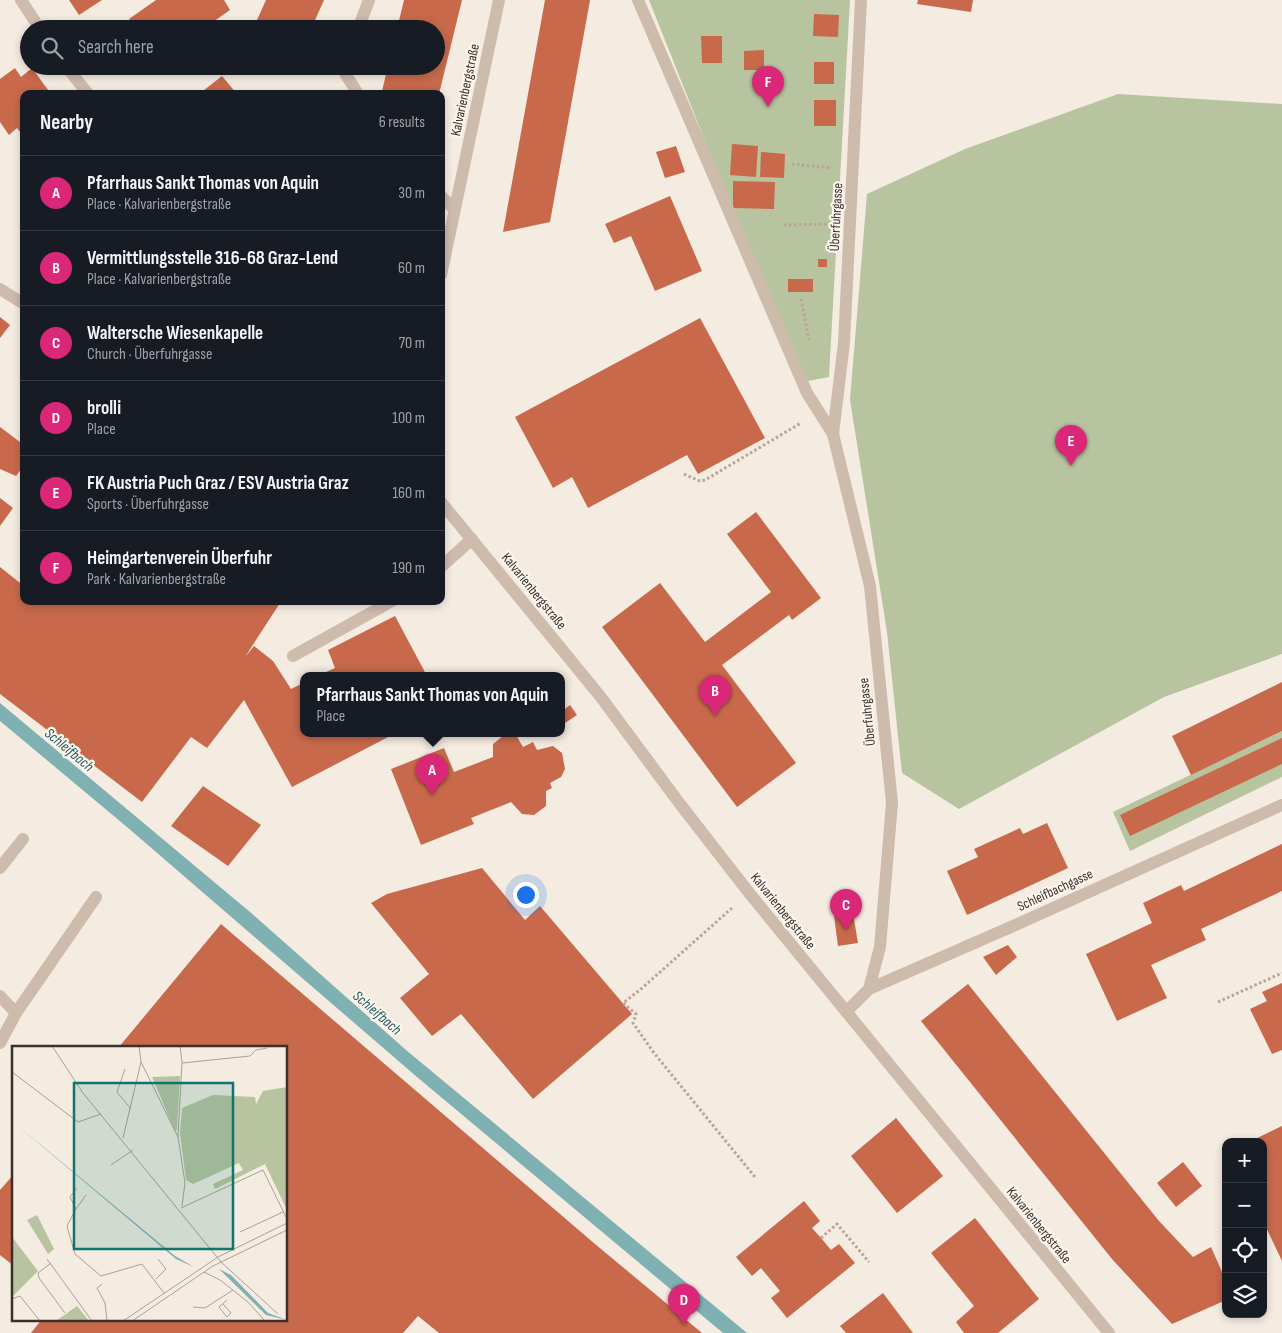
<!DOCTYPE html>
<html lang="en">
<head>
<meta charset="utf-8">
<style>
  :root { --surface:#171b24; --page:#20242c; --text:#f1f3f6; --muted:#9ea1a6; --line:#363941; --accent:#db2777 }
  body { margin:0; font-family:"Sofia Sans Condensed",sans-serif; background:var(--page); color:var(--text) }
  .controls { position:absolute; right:15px; bottom:15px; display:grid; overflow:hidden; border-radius:10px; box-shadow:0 2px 8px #0003 }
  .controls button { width:45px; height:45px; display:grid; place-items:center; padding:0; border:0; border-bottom:1px solid var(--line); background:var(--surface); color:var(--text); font:25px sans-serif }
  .you { position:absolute; left:525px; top:894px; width:18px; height:18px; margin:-12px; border:4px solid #fff; border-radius:50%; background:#1a73e8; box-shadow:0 0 0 8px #1a73e833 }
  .badge { display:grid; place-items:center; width:32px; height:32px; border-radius:50%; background:var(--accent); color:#fff; font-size:16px; font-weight:700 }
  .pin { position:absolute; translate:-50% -41px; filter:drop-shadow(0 1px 2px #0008) }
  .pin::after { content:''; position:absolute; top:26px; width:18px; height:15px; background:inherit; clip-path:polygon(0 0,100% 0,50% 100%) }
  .popup { position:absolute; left:300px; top:672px; width:265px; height:65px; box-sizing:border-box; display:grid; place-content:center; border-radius:10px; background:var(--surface); filter:drop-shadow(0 1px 4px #0005); font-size:16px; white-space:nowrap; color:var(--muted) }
  .popup b { font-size:19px; color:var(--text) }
  .popup::after { content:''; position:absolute; left:50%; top:100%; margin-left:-10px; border:10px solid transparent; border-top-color:var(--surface) }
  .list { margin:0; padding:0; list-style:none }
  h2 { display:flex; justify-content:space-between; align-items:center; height:65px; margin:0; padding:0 20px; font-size:21px }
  h2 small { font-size:16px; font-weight:400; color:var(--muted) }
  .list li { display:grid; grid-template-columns:32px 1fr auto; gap:15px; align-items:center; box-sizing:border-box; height:75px; padding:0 20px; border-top:1px solid var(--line) }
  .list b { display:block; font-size:19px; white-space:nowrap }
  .list p { margin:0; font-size:16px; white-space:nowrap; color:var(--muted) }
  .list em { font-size:16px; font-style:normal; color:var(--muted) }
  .icon { flex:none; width:28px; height:28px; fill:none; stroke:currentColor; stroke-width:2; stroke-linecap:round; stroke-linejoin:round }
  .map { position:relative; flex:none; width:1282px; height:1333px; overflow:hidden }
  .search { position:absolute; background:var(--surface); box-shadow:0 2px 8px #0003; left:20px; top:20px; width:425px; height:55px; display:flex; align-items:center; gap:12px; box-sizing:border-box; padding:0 18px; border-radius:28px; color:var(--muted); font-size:19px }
  .panel { position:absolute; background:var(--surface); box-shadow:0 2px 8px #0003; left:20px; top:90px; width:425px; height:515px; border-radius:10px }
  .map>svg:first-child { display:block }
  .green { fill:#b8c4a0 }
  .water { fill:#7fb0b2 }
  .building { fill:#c8694b }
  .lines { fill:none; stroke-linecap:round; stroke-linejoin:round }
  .path { stroke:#b9a596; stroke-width:3; stroke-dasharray:2.5 2.5; stroke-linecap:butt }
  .minor { stroke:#cdbbac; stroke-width:12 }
  .labels { text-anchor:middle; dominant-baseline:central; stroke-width:4.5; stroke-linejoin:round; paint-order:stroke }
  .street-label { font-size:14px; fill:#3b302b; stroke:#fbf5ee }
  .water-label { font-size:15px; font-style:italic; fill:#1f5a5e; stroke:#fbf5ee }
  .inset-road { fill:none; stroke:#aaa098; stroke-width:1 }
  .view { fill:#0f766e; fill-opacity:0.15; stroke:#0f766e; stroke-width:2.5 }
  .inset-edge { fill:none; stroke:#3b302b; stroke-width:2.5 }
</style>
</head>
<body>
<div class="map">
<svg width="1282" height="1333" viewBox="0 0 1282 1333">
  <rect width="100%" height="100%" fill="#f4ebe1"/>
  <path class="green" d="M649,0h201l-21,377 -21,4 -74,-167z
    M1118,94l164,10v550l-118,43 -205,112 -57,-36 -15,-141 -37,-232 17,-206 98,-45z
    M1282,731v46l-152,74 -17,-39z"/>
  <path class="water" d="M0,703l250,209 156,138 341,283h-24l-306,-256 -290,-250 -127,-106z"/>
  <path class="building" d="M69,0h33l-23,15z
    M156,0h68l6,10 -27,19h-67l-7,-10z
    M266,0h58l-13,29h-58z
    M404,0h58l-23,94h-45l-12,-3 6,-25h48v-37h-39z
    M545,0h45l-40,222 -47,10z
    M918,0h55l-2,12 -54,-8z
    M814,14l25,1 -1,22 -25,-1z
    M701,36h21v27h-20z
    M764,50v20h-20v-19z
    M814,62h20v22h-20z
    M15,68l6,9 11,-9 19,26h-27v43l-7,-9 -8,7 -9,-13v-43z
    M222,76l15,18h-38z
    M814,100h22v26h-22z
    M732,144l26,2 -2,31 -26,-2z
    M676,146l9,26 -20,6 -9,-26z
    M761,152l24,2 -1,24 -24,-1z
    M733,181l42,1 -1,27 -41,-1z
    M670,196l32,75 -47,20 -24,-55 -17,7 -9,-19z
    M818,259h9v8h-9z
    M788,279h25v13h-25z
    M0,317l10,8 -10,13z
    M700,318l65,120 -67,36 -11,-19 -99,53 -16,-31 -19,11 -38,-71z
    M0,427l24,18v20l-8,11 -16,-7z
    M0,498l13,10 -13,18z
    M756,512l65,86 -29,22 -3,-5 -67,50 74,98 -59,44 -135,-180 58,-44 45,59 66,-50 -44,-58z
    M0,567l24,19v15h254l2,2 -35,54 9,-11 19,15 18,28 12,-6v51h91l-102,53 -48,-87 -37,48 -16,-11 -49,65 -142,-108z
    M395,616l32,60h-110l18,-8 -7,-18z
    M1282,682v49l-91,44 -19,-39z
    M570,705l7,10 -12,8 -4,-11z
    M511,734l5,1 7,12 10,-5 4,8 16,-4 9,7 3,16 -4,8 -11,6 2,5 -6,3v15l-12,9 -12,-1 -11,-12 -40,16 3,6 -53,21 -30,-76 53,-21 10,24 39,-15v-13l10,-8z
    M1282,738v26l-152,72 -10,-21z
    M203,786l58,39 -33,41 -57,-40z
    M1047,823l21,45 -101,47 -20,-44 31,-14 -4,-8 46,-21 3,6z
    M1282,844v47l-81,38 5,11 -55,25 16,33 -50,23 -31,-67 66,-31 -9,-20 38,-18 3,6z
    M482,868l43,52 15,-14 92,108 -99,85 -72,-85 -29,22 -32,-38 29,-24 -58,-71 16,-9z
    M853,913l5,30 -20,3 -4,-30z
    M221,924l374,320 107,89h-263l-21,-17 -15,17h-372l11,-14h244v-272h-167z
    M1008,945l9,12 -21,18 -13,-18z
    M1282,983v67l-10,4 -22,-45 17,-8 -5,-9z
    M968,984l191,237 34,36 18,-10 15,34v19l-54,24 -60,-65 -191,-238z
    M896,1118l47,58 -46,37 -46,-57z
    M1282,1126v135l-19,-40v-79h-14z
    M1183,1162l19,24 -26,21 -19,-24z
    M14,1174v92l-14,-11v-65z
    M804,1201l16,20 -8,7 9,10 10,12 8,-6 16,19 -68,55 -16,-20 9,-7 -19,-23 -9,8 -16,-19z
    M975,1218l64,81 -41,34h-34l-8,-11 18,-16 -43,-53z
    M883,1293l30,40h-67l-6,-7z"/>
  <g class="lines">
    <path class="path" d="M792,164l40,4
      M784,225l44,-1
      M801,299l8,41
      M684,474l16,7 5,-1 96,-57
      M732,908l-91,81 -18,14 13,11 -3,9 21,30 101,124
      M1218,1002l64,-29
      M821,1238l16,-14 32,38"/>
    <path class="minor" d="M21,0l19,29
      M638,0l169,393 26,41
      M861,0l-17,343 -11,91 37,152 22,217 -12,144 -11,42
      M358,29l11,-29
      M66,66l22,28
      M344,66l-1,4 15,24
      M441,196l14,14
      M441,275l58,-275
      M0,289l24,15
      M441,502l159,194 80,108 70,90 359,439
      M441,567l31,-28
      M293,656l99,-55
      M0,868l23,-29
      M0,996l16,17 -16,30
      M846,1012l23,-23 151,-66 262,-118
      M16,1013l80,-116"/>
  </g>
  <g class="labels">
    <g class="street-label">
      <text transform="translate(465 90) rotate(-78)">Kalvarienbergstraße</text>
      <text transform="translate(836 217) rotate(-87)">Überfuhrgasse</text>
      <text transform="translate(534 591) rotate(51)">Kalvarienbergstraße</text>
      <text transform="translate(867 712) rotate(-96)">Überfuhrgasse</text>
      <text transform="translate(1055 890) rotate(-25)">Schleifbachgasse</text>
      <text transform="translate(783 911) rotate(51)">Kalvarienbergstraße</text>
      <text transform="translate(1039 1225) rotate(51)">Kalvarienbergstraße</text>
    </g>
    <g class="water-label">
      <text transform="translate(69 750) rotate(40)">Schleifbach</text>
      <text transform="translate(377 1013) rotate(41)">Schleifbach</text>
    </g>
  </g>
  <g transform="translate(12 1046)">
    <rect width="275" height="275" fill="#f4ebe1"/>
    <path d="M168,30l-3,54 -2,1 -23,-54zM275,41v123l-22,-46 -50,25 -2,-5 30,-14 -4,-7 -46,21 -7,-4 -6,-47 2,-25 31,-13 42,2 1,7 7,-13zM25,169l17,34 -6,5 -21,-34zM0,191l26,34 -25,25 -1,-2zM65,260l12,15h-33z" fill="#b8c4a0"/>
    <path d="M0,75l163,135 19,11 -18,-8zM207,223l12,6 37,38 19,7 -21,-5z" fill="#7fb0b2"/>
    <path class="inset-road" d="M40,0l31,47 138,169 57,52M168,0l2,16 -4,75 7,46 -3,23M129,16l37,75M170,17l68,-7 6,-6 11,-2M113,23l-8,23 14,17M0,26l66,50 23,-8M111,92l18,-76 -2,-16M99,119l22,-15M65,142l-7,9 6,12 -9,17 8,28 26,22 41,-12 22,29M169,162l82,-38 24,49M64,163l10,-14M228,186l43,-20M35,213l45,62M39,217l-13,10 1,5 26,35M192,226l16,8 28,22 17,19M144,233l10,-10 -8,-10M90,238l-5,4 8,15 2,18M0,253l8,-3 20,25M211,258l8,9 -4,4 -8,-10 8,-7M181,261l12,1 28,-18M111,275l95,-64 69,-34M120,275l81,-55 74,-36"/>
    <path class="view" d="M62,37h159v166h-159z"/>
    <rect width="275" height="275" class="inset-edge"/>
  </g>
</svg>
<div class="controls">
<button>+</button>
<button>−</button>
<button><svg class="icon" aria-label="locate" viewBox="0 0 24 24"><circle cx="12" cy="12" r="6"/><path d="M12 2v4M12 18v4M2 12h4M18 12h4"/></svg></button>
<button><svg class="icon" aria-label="layers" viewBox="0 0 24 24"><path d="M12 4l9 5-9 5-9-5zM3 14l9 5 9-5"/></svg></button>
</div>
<div class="you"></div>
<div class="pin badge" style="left:432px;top:795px">A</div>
<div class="popup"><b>Pfarrhaus Sankt Thomas von Aquin</b>Place</div>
<div class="pin badge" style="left:715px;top:716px">B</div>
<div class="pin badge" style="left:846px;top:930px">C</div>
<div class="pin badge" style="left:684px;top:1325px">D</div>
<div class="pin badge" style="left:1071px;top:466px">E</div>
<div class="pin badge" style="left:768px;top:107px">F</div>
<div class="search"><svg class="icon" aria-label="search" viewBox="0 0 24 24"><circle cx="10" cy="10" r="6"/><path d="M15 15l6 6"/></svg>Search here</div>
<section class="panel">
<h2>Nearby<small>6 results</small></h2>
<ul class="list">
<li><span class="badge">A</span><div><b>Pfarrhaus Sankt Thomas von Aquin</b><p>Place · Kalvarienbergstraße</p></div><em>30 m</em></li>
<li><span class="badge">B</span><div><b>Vermittlungsstelle 316-68 Graz-Lend</b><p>Place · Kalvarienbergstraße</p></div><em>60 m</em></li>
<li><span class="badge">C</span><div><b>Waltersche Wiesenkapelle</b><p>Church · Überfuhrgasse</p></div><em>70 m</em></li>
<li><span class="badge">D</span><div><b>brolli</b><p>Place</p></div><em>100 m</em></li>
<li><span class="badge">E</span><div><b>FK Austria Puch Graz / ESV Austria Graz</b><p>Sports · Überfuhrgasse</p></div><em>160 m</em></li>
<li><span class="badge">F</span><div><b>Heimgartenverein Überfuhr</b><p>Park · Kalvarienbergstraße</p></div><em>190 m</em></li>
</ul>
</section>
</div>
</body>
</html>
